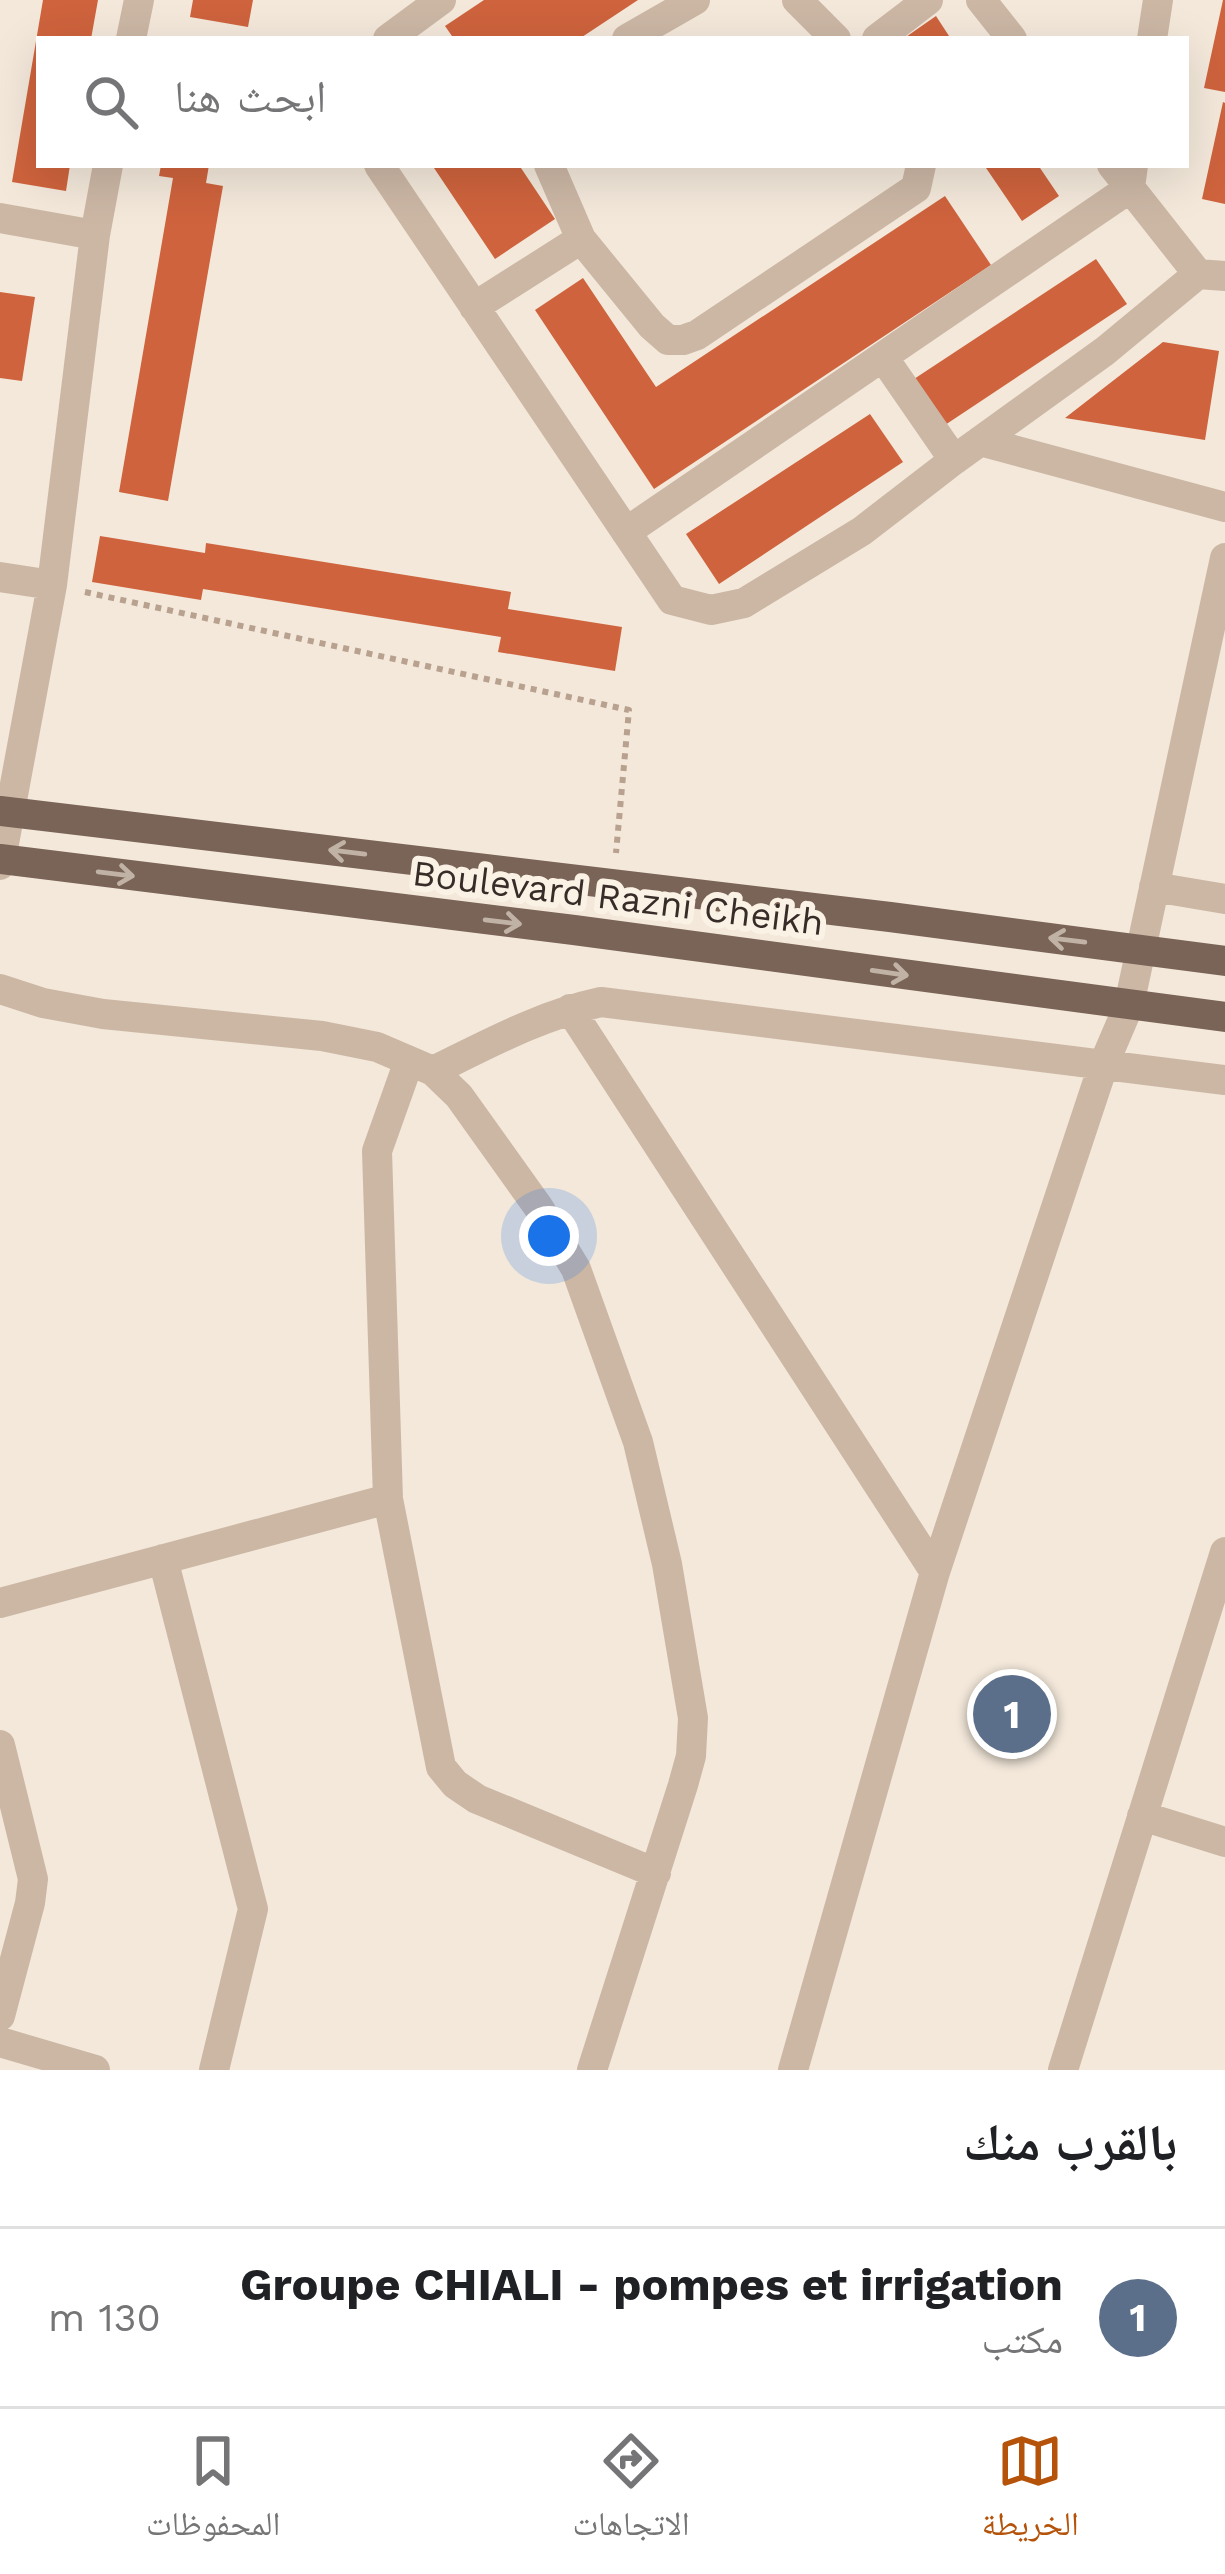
<!DOCTYPE html>
<html lang="ar">
<head>
<meta charset="utf-8">
<style>
  :root { --surface:#fff; --page:#f6f6f6; --text:#202124; --muted:#757577; --line:#e0e0e0; --accent:#b45309 }
  body { margin:0; font-family:"Work Sans","Noto Naskh Arabic",sans-serif; background:var(--page); color:var(--text); direction:rtl }
  .you { position:absolute; left:549px; top:1236px; width:42px; height:42px; margin:-30px; border:9px solid #fff; border-radius:50%; background:#1a73e8; box-shadow:0 0 0 18px #1a73e833 }
  .badge { display:grid; place-items:center; width:78px; height:78px; border-radius:50%; background:var(--accent); color:#fff; font-size:39px; font-weight:700 }
  .pin { position:absolute; translate:-50% -50%; border:6px solid #fff; box-shadow:0 3px 12px #0006 }
  .list { margin:0; padding:0; list-style:none }
  h2 { display:flex; justify-content:space-between; align-items:center; height:156px; margin:0; padding:0 48px; font-size:51px }
  h2 small { font-size:39px; font-weight:400; color:var(--muted) }
  .list li { display:grid; grid-template-columns:78px 1fr auto; gap:36px; align-items:center; box-sizing:border-box; height:180px; padding:0 48px; border-top:3px solid var(--line) }
  .list b { display:block; font-size:45px; white-space:nowrap }
  .list p { margin:0; font-size:39px; white-space:nowrap; color:var(--muted) }
  .list em { font-size:39px; font-style:normal; color:var(--muted) }
  .icon { flex:none; width:66px; height:66px; fill:none; stroke:currentColor; stroke-width:2; stroke-linecap:round; stroke-linejoin:round }
  .map { position:relative; flex:none; width:1225px; height:2070px; overflow:hidden; direction:ltr }
  .search { position:absolute; background:var(--surface); box-shadow:0 12px 48px #0002; left:36px; right:36px; top:36px; height:132px; display:flex; align-items:center; gap:30px; box-sizing:border-box; padding:0 42px; border-radius:0px; color:var(--muted); font-size:45px }
  .sheet { height:336px; background:var(--surface) }
  nav { display:flex; justify-content:space-around; align-items:center; box-sizing:border-box; height:168px; border-top:3px solid var(--line); background:var(--surface); font-size:33px; color:var(--muted) }
  nav a { display:grid; justify-items:center; gap:6px }
  nav .on { color:var(--accent) }
  .map>svg:first-child { display:block }
  .building { fill:#ce633d }
  .lines { fill:none; stroke-linecap:round; stroke-linejoin:round }
  .path { stroke:#b8a18f; stroke-width:6; stroke-dasharray:6 6; stroke-linecap:butt }
  .minor { stroke:#ccb7a5; stroke-width:30 }
  .major { stroke:#7a6357; stroke-width:30 }
  .oneway { stroke:#c1b2a6 }
  .labels { text-anchor:middle; dominant-baseline:central; stroke-width:12; stroke-linejoin:round; paint-order:stroke }
  .street-label { font-size:36px; fill:#372c27; stroke:#fbf2e6 }
</style>
</head>
<body>
<div class="map">
<svg width="1225" height="2070" viewBox="0 0 1225 2070">
  <rect width="100%" height="100%" fill="#f3e8da"/>
  <path class="building" d="M43,0h55l-7,39h-52v126h31l-4,26 -54,-9z
    M193,0h60l-5,27 -58,-10z
    M484,0h154l-59,39h-125l-9,-13z
    M1223,0h2v92l-21,-4z
    M936,16l15,23h-48z
    M1223,102l2,1v101l-23,-5z
    M161,165h48l-3,18 17,3 -55,315 -49,-9 54,-314 -14,-2z
    M432,165h87l36,54 -60,40z
    M984,165h54l21,31 -37,25z
    M945,196l46,69 -337,224 -119,-179 48,-32 73,109z
    M1096,259l31,45 -182,121 -31,-46z
    M0,292l35,5 -13,84 -22,-3z
    M1163,342l56,9 -14,89 -140,-22z
    M870,414l33,48 -184,122 -33,-50z
    M100,536l105,17 1,-10 305,49 -3,17 114,18 -7,44 -117,-19 3,-15 -298,-48 -2,11 -109,-18z"/>
  <g class="lines">
    <path class="path" d="M85,592l544,118 -13,143"/>
    <path class="minor" d="M797,0l39,39
      M981,0l31,39
      M131,39l8,-39
      M388,39l53,-39
      M627,39l68,-39
      M877,39l51,-39
      M1152,39l6,-39
      M379,165l293,435 39,10 33,-7 118,-72 92,-71 151,-109 93,-77 27,2
      M549,165l32,74 71,87 16,14h15l14,-5 219,-147 5,-23
      M1112,165l86,109
      M0,218l95,17
      M474,307l107,-68
      M883,357l71,103
      M980,441l245,66
      M626,532l504,-344 3,-23
      M0,577l52,8
      M0,865l52,-280 43,-350 13,-70
      M1154,887l71,12
      M0,989l43,14 60,11 219,22 55,11 56,24 26,25 80,112 37,61 62,173 29,122 26,154 -2,38 -8,29 -91,285
      M570,1009l365,563
      M433,1071c55,-27 108,-56 168,-69l624,78
      M388,1499l-11,-348 32,-90
      M163,1559l90,350 -39,161
      M0,1603l388,-104 53,268 14,17 22,15 179,74
      M0,1745l33,134 -3,24 -30,113
      M1142,1816l83,26
      M0,2042l95,28
      M793,2070l142,-498 168,-506 26,-61 96,-447
      M1063,2070l162,-518"/>
    <path class="major" d="M0,811l890,106 335,44
      M0,859l574,71 651,87"/>
  </g>
  <defs><path id="oneway-shaft" d="M-6 0H5M1.5-3L5.5 0L1.5 3" fill="none" stroke-width="1.6" stroke-linecap="round" stroke-linejoin="round" transform="scale(3)"/></defs>
  <g class="oneway">
    <use href="#oneway-shaft" transform="translate(347 852) rotate(-173)"/>
    <use href="#oneway-shaft" transform="translate(116 874) rotate(7)"/>
    <use href="#oneway-shaft" transform="translate(503 922) rotate(7)"/>
    <use href="#oneway-shaft" transform="translate(1067 940) rotate(-173)"/>
    <use href="#oneway-shaft" transform="translate(890 973) rotate(8)"/>
  </g>
  <g class="labels">
    <g class="street-label">
      <text transform="translate(618 898) rotate(7)">Boulevard Razni Cheikh</text>
    </g>
  </g>
</svg>
<div class="you"></div>
<div class="pin badge" style="left:1012px;top:1714px;background:#5c6f8a">1</div>
<div class="search"><svg class="icon" aria-label="search" viewBox="0 0 24 24"><circle cx="10" cy="10" r="6"/><path d="M15 15l6 6"/></svg>ابحث هنا</div>
</div>
<section class="sheet">
<h2>بالقرب منك<small></small></h2>
<ul class="list">
<li><span class="badge" style="background:#5c6f8a">1</span><div><b>Groupe CHIALI - pompes et irrigation</b><p>مكتب</p></div><em>130 m</em></li>
</ul>
</section>
<nav>
<a class="on"><svg class="icon" aria-label="map" viewBox="0 0 24 24"><path d="M3 6l6-2 6 2 6-2v14l-6 2-6-2-6 2zM9 4v14M15 6v14"/></svg>الخريطة</a>
<a><svg class="icon" aria-label="directions" viewBox="0 0 24 24"><path d="M12 3l9 9-9 9-9-9zM9 14v-3h6M13 9l2 2-2 2"/></svg>الاتجاهات</a>
<a><svg class="icon" aria-label="saved" viewBox="0 0 24 24"><path d="M7 4h10v16l-5-4-5 4z"/></svg>المحفوظات</a>
</nav>
</body>
</html>
